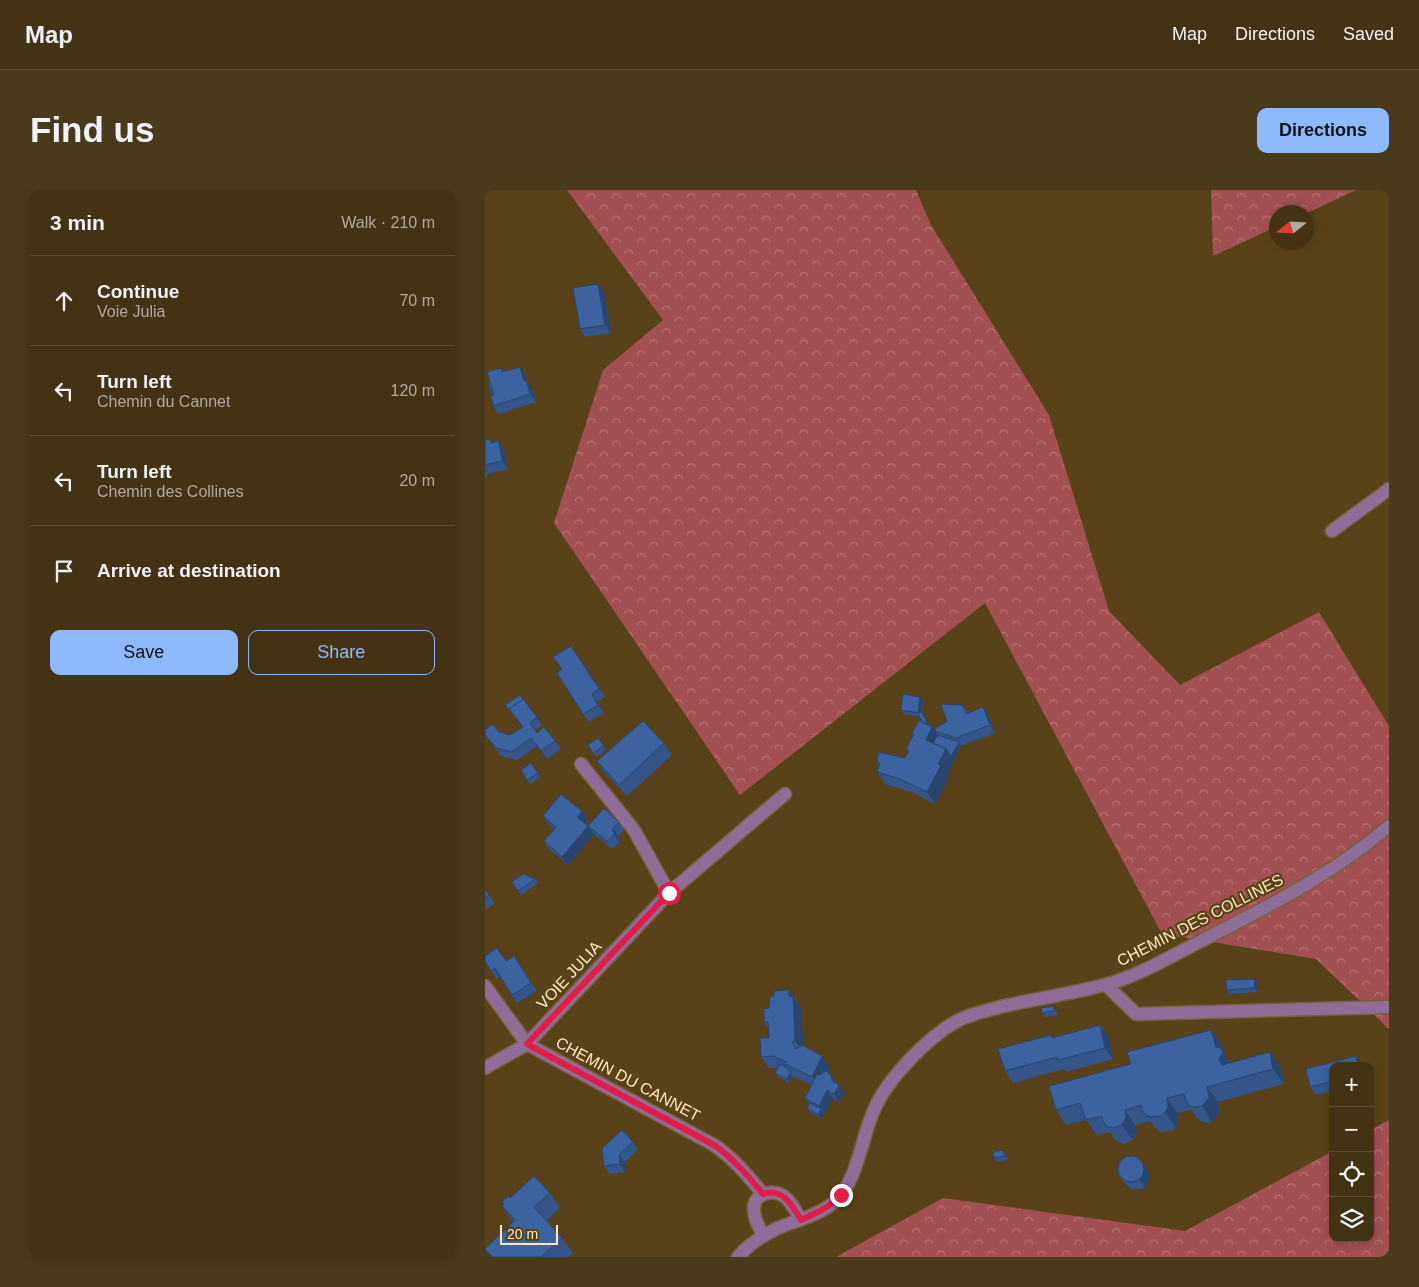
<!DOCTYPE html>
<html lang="en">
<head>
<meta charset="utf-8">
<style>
  :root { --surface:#433213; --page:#4a3a1c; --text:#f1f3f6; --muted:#afaaa0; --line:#5b4d33; --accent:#8eb9fd }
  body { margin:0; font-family:Arial,sans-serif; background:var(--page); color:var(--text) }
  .controls { position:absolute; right:15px; bottom:15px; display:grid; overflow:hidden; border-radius:10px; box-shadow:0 2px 8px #0003 }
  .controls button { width:45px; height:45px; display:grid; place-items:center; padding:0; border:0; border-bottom:1px solid var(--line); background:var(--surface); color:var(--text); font:25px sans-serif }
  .compass { position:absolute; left:784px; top:15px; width:45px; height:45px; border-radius:50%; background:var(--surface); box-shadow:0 2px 8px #0003; rotate:252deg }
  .scale { position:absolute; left:15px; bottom:12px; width:58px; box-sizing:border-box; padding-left:5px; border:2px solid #ffe8c3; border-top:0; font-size:14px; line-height:18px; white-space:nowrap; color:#ffe8c3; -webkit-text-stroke:4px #594219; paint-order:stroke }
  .stop { position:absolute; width:15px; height:15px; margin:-11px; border:4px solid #e11d48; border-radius:50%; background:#fff }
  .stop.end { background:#e11d48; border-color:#fff; box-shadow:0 1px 5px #0008 }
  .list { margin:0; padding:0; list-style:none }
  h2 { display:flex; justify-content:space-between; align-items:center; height:65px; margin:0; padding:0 20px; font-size:21px }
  h2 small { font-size:16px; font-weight:400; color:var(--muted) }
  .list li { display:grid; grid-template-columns:32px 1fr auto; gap:15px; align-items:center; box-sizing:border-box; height:90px; padding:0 20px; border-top:1px solid var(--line) }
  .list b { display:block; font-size:19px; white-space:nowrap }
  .list p { margin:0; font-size:16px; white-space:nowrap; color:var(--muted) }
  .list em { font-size:16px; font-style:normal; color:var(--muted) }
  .actions { display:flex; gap:10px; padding:15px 20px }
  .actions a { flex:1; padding:11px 0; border:1px solid var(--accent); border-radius:10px; text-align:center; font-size:18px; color:var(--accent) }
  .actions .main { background:var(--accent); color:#111 }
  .icon { flex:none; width:28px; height:28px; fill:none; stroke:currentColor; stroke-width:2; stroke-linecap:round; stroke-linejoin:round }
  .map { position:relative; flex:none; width:904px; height:1067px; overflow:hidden; border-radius:10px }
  header { display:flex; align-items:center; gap:30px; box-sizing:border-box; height:70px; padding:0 25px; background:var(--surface); border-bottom:1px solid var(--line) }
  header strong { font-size:24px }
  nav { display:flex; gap:28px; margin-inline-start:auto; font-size:18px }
  .intro { display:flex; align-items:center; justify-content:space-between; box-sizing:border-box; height:120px; padding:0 30px }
  h1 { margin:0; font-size:35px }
  .button { padding:12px 22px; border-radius:10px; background:var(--accent); color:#111; font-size:18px; font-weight:700 }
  main { display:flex; gap:30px; padding:0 30px }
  aside { flex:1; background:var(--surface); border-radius:10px; box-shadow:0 2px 8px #0003 }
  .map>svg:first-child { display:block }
  .forest { fill:url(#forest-crowns) }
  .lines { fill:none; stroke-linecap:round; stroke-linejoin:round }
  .minor-casing { stroke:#776038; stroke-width:15 }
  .minor { stroke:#906d99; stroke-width:12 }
  .wall { fill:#34548a }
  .shaded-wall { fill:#2a4570 }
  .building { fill:#3c62a0; stroke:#2a4570 }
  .route { stroke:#e11d48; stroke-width:6 }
  .labels { text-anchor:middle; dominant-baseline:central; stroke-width:4.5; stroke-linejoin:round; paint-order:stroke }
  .street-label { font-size:16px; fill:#ffe8c3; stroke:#594219 }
</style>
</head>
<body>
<header>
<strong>Map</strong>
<nav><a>Map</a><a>Directions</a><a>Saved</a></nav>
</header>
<div class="intro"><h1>Find us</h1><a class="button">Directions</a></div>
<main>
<aside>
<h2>3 min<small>Walk · 210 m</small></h2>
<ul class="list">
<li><svg class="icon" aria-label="ahead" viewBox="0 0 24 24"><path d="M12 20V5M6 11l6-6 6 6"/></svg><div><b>Continue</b><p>Voie Julia</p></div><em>70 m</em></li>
<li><svg class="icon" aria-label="left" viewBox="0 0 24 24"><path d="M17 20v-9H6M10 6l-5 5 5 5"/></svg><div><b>Turn left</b><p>Chemin du Cannet</p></div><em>120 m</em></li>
<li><svg class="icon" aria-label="left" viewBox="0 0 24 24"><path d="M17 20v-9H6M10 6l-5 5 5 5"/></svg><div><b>Turn left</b><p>Chemin des Collines</p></div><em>20 m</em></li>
<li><svg class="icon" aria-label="arrive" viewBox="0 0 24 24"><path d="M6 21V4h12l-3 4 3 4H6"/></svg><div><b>Arrive at destination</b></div></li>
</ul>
<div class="actions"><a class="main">Save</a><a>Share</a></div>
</aside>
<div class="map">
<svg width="904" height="1067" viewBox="0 0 904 1067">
  <defs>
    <pattern id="forest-crowns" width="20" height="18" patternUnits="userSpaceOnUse" patternTransform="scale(1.25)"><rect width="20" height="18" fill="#a35052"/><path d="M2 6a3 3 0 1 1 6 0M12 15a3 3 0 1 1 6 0" fill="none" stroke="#b57271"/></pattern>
  </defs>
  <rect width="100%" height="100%" fill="#594219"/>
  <path class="forest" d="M82,0h349l15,35 118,190 60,196 71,74 139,-73 70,114v303l-73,-70 -154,-25 -177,-331 -245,192 -186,-272 49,-153 60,-50z
    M726,0h145l-49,23 -30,-1 -1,15 -63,29z
    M904,930v137h-553l107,-59 242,33 148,-80v87h37v-108z"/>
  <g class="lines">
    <g class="minor-casing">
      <path id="minor" d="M847,341l57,-42
        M184,703l116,-99
        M621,795l30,29 253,-7
        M0,796l42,58 187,101c20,14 34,31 49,49
        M0,878l42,-24 142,-151 -35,-63 -53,-66
        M279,1046c-5,-8 -10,-17 -10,-26 -1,-17 19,-22 31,-13 7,6 11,15 16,23
        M253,1067c11,-13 25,-22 40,-29 21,-9 49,-14 64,-34 17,-24 20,-57 32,-84 13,-31 54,-73 83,-89 13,-7 29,-10 43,-14 34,-8 70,-13 104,-22 32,-8 64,-27 93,-42 67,-34 135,-68 192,-117"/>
    </g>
    <use href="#minor" class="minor"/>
  </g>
  <path class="wall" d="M113,94l6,8 7,41 -26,4 -5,-8z
    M16,178l3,3 21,4 2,7 5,6 4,14 -37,12 -6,-8 -3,-24z
    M5,249l3,4 6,-2 5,8 4,20 -21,5v3h-2v-37z
    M86,456l34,51 -8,5 7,11 -15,9 -6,-8 -21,-45z
    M35,505l22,30 -7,6 2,2 18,8 6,8 -14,10 -10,-13 -20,14 -16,-4 -16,-21 14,-3 11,3 12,-8z
    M438,511l-1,11 3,4 4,9 3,2 3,4 12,-10 16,-16 5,8 15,-6 5,8 7,18 -34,13 -14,29 2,2 -14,27 -26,-13 -24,-7 -8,-12 2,-7 -2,-3 28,-4 3,-6 -2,-3 8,-13 -2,-3 10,-11 -2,-5 -16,-3 -3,-4z
    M113,548l8,12 -10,7 -8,-12z
    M179,553l8,12 -45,41 -22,-23 -8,-12z
    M46,573l9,14 -10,7 -9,-14z
    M58,626l45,3 -3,4 3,3 31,-4 5,8 -6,6 2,7 -8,6 -18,-15 -26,31 -19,-16 -5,-8 10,-12 -6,-5z
    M50,689l3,4 -17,12 -9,-13z
    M0,699l10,14 -10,7z
    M0,771h21l13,3 18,27 -20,12 -17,-26 -3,2z
    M769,789l3,4 1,9 -29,2 -2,-4z
    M304,800l12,18 2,38 27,21 -2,5 9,12 2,1 6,8 -6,9 -6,-4 -8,16 -1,-1 -3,6 -11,-7 -3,-4 2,-4 -4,-6 7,-13 -19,-9 -4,7 -11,-6 -3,-4 3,-5h-9l-8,-11 8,-19 -1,-10 -4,-6 5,-14z
    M571,820l2,5 -13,2 -3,-4z
    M615,835l9,12 4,22 -47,13 -2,-3 -51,14 -8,-12 48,-33z
    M726,840l11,15 3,10 5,7 51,5 3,17 -66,18 1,11 -7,9 -6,1 -5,-2 -5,-4 -4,-7 -15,3 1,10 -2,5 -5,3 -11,1 -6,-5 -4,-6 -15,4 2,8 -4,7 -9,4 -8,-3 -6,-9 -13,3 -11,-15 -20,5 -10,-15z
    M871,866l6,10h-29v25l-17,4 -6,-8 -4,-18z
    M148,952l5,8 -13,12v10l-15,2 -6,-8z
    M518,960l3,4 2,6 -11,2 -3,-4z
    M664,982v8l-4,7 -4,2 -8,1 -7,-5 -8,-11z
    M65,1003l10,15 -13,12 15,18 11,15 -5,4h-77l-6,-8 28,-27 -11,-16 1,-2 -1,-2 8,-4z"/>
  <path class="shaded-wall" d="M113,94l6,8 7,41 -6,-8z
    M35,177l5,8 2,7 5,6 4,14 -6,-8 -6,-13z
    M14,251l5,8 4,20 -6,-8z
    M435,507l3,4 -2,16 -3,-4z
    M498,517l5,8 7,18 -5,-8z
    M437,522l3,4 6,14 1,-3 9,12 -10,8 -5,-7z
    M474,552l2,4 -14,29 2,2 -14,27 -8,-12 11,-28 8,-15z
    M97,621l6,8 -5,6 -6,-8z
    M103,636l6,8 -26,31 -6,-8z
    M128,638l5,8 2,7 -6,-8z
    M769,789l3,4 1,9 -3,-4z
    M304,800l12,18 3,44 -9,-11z
    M615,835l9,12 4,22 -8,-11z
    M726,840l11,15 3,10 8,12 -11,-2 -3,-6z
    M785,862l11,15 3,17 -11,-15z
    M337,866l8,11 -10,22 -8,-12z
    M871,866l5,8 1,2h-3z
    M305,882l3,4 -4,7 -2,-4z
    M347,887l5,8 -5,-4z
    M354,895l6,8 -6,9 -5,-8z
    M722,897l11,15 1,11 -7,9 -10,-16z
    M342,900l6,8 -8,16 -6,-8z
    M682,908l10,15 1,10 -2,5 -11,-16z
    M336,919l3,4 -3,6 -3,-4z
    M640,920l10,15 2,8 -4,7 -11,-15z
    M134,965l6,7v10l-5,-8z
    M658,974l6,8v8l-4,7 -6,-8z"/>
  <path class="building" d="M113,94l7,41 -25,4 -7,-41z
    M35,177l4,14 2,-1 4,14 -37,12 -2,-10 3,-1 -7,-23 14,-4 1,4z
    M3,192h2l4,13h-2z
    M5,249l1,4 8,-2 3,20 -17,4v-25z
    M86,456l28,43 -7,5 6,11 -15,9 -26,-41 5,-4 -9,-12z
    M418,504l17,3 -2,16 -17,-3z
    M35,505l3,4 -14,10 3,4 -7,-8z
    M38,509l14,18 -7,6 7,10 7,-6 11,14 -14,10 -10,-13 -19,14 -16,-4 -11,-13v-5l7,-6 7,8 11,3 13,-8 -14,-18z
    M456,514l22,1 3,9 17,-7 7,18 -34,13 -21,-7 1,-3 11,-7z
    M437,522l6,13 -6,-3 -4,-9z
    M434,530l13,7 -6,13 20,9 -8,15 3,1 -14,27 -27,-13 -23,-7 3,-9 -3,-1 2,-10 26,6 4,-7 -3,-2 8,-15 -2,-1z
    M158,531l21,22 -45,42 -22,-24z
    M453,545l21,7 -8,14 -5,-7 -13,-6z
    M113,548l6,8 -11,7 -5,-8z
    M46,573l7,10 -11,7 -6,-10z
    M76,604l21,17 -5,6 11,9 -26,31 -18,-16 12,-14 -13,-11z
    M119,618l15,14 -6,6 1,7 -7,6 -19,-15z
    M38,684l12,5 -17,12 -6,-9z
    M0,699l4,6 -4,3z
    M12,758l9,13 8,-5 17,27 -19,12 -17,-27 -4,3 -6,-10v-5z
    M769,789l1,9 -28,2 -1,-10z
    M304,800v6h4l2,45 -3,1 4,7 6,-4 20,11 -10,21 -27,-13 1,-2 -12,-6 -13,1 -1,-19h9l-1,-16h-4v-13l5,-1 1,-11 4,-1v-5z
    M568,816l2,5 -13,2 -1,-5z
    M615,835l5,23 -47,12 -1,-3 -52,14 -7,-22 53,-14 1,3z
    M726,840l5,17 4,1 3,4 -4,7 3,6 48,-13 3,17 -66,18 2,11 -7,8 -6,1 -6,-1 -4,-5 -2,-7 -17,4 1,10 -3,4 -5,4 -11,1 -6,-5 -2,-7 -16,5 1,8 -4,7 -9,3 -7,-2 -5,-10 -15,4 -6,-17 -24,7 -7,-24 82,-22 -4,-12z
    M871,866l3,10h-26v15l-23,6 -4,-18z
    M295,874l7,4 3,4 -3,7 -12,-6z
    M340,881l3,1 4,5v4l7,4 -5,9 -7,-4 -8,16 -14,-8 12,-24 3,1z
    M325,913l11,6 -3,6 -11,-7z
    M137,940l11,12 -14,13 1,9 -16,2 -2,-18z
    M518,960l2,6 -11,2 -1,-6z
    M633 979a13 13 0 1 1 26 0a13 13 0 1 1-26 0Z
    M49,986l16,17 -16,14 28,31 -21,19h-48l-8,-8 30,-29 -13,-14 2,-2 -2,-2 6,-6 2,2z"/>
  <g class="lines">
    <path class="route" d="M184,703l-142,151 187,101c20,14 34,31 49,49 19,-7 29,11 38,26 15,-7 29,-13 40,-25"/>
  </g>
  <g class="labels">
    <g class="street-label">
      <text transform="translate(715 730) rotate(-27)">CHEMIN DES COLLINES</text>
      <text transform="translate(84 785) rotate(-47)">VOIE JULIA</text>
      <text transform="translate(143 889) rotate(28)">CHEMIN DU CANNET</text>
    </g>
  </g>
</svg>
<div class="controls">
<button>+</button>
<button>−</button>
<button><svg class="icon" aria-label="locate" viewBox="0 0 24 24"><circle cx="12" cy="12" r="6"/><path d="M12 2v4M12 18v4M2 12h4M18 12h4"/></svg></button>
<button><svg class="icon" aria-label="layers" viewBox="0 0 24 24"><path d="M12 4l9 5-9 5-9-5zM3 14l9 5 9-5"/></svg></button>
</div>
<svg class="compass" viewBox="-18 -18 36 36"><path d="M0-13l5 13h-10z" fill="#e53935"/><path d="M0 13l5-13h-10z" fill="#afaaa0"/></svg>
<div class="scale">20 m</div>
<div class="stop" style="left:184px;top:703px"></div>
<div class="stop end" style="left:356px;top:1005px"></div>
</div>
</main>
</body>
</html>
